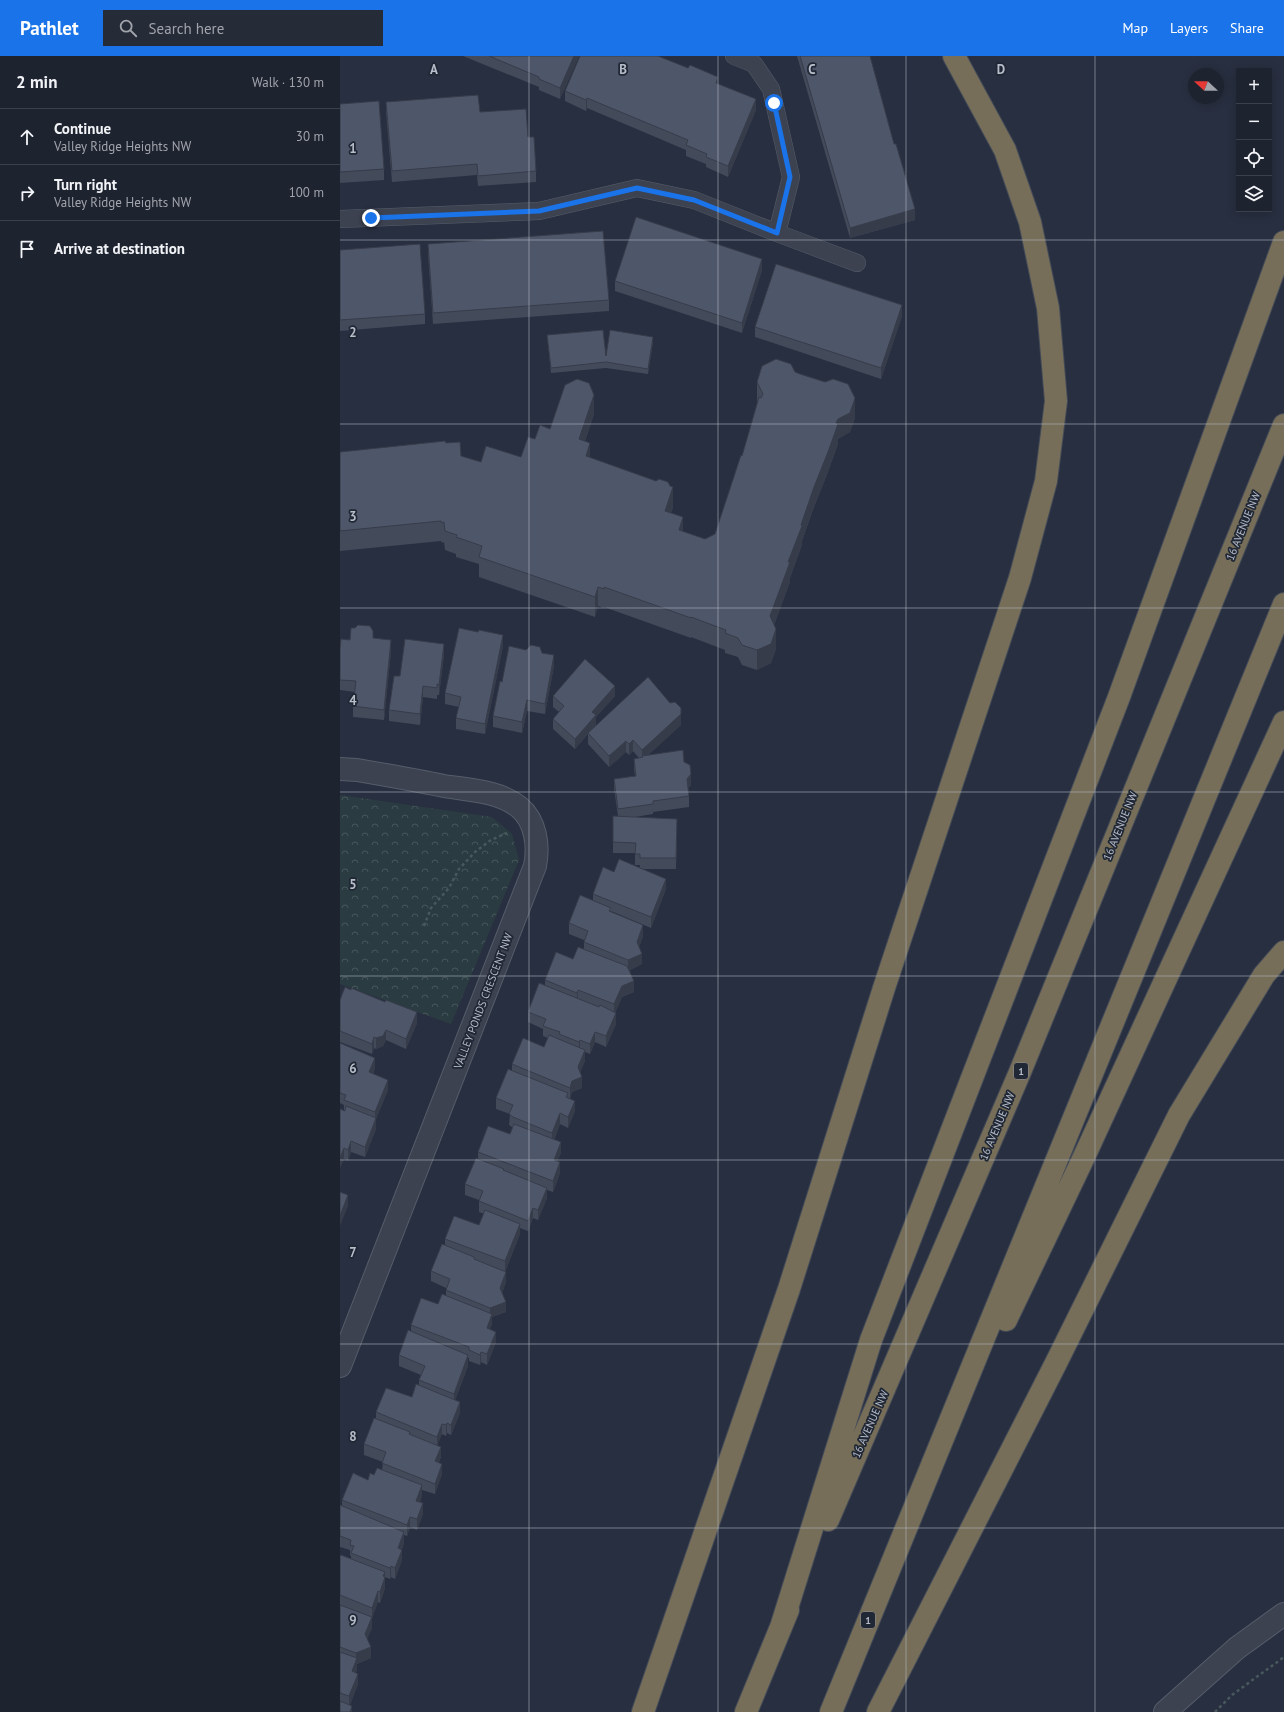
<!DOCTYPE html>
<html lang="en">
<head>
<meta charset="utf-8">
<style>
  :root { --surface:#1e2330; --page:#262b38; --text:#f1f3f6; --muted:#a1a4ab; --line:#3c404c; --accent:#1a73e8 }
  body { margin:0; font-family:"PT Sans",sans-serif; background:var(--page); color:var(--text) }
  .controls { position:absolute; right:12px; top:12px; display:grid; overflow:hidden; border-radius:0px; box-shadow:0 2px 10px #0003 }
  .controls button { width:36px; height:36px; display:grid; place-items:center; padding:0; border:0; border-bottom:1px solid var(--line); background:var(--surface); color:var(--text); font:20px sans-serif }
  .compass { position:absolute; left:848px; top:12px; width:36px; height:36px; border-radius:50%; background:var(--surface); box-shadow:0 2px 10px #0003; rotate:292deg }
  .stop { position:absolute; width:12px; height:12px; margin:-9px; border:3px solid #1a73e8; border-radius:50%; background:#fff }
  .stop.end { background:#1a73e8; border-color:#fff; box-shadow:0 1px 4px #0008 }
  .list { margin:0; padding:0; list-style:none }
  h2 { display:flex; justify-content:space-between; align-items:center; height:52px; margin:0; padding:0 16px; font-size:17px }
  h2 small { font-size:13px; font-weight:400; color:var(--muted) }
  .list li { display:grid; grid-template-columns:26px 1fr auto; gap:12px; align-items:center; box-sizing:border-box; height:56px; padding:0 16px; border-top:1px solid var(--line) }
  .list b { display:block; font-size:15px; white-space:nowrap }
  .list p { margin:0; font-size:13px; white-space:nowrap; color:var(--muted) }
  .list em { font-size:13px; font-style:normal; color:var(--muted) }
  .icon { flex:none; width:22px; height:22px; fill:none; stroke:currentColor; stroke-width:2; stroke-linecap:round; stroke-linejoin:round }
  .map { position:relative; flex:none; width:944px; height:1656px; overflow:hidden }
  header { display:flex; align-items:center; gap:24px; box-sizing:border-box; height:56px; padding:0 20px; background:var(--accent); color:#fff }
  header strong { font-size:19px }
  nav { display:flex; gap:22px; margin-inline-start:auto; font-size:14px }
  .search { width:280px; height:36px; background:var(--page); display:flex; align-items:center; gap:10px; box-sizing:border-box; padding:0 14px; border-radius:0px; color:var(--muted); font-size:15px }
  main { display:flex }
  aside { flex:1; background:var(--surface) }
  .map>svg:first-child { display:block }
  .forest { fill:url(#forest-crowns) }
  .lines { fill:none; stroke-linecap:round; stroke-linejoin:round }
  .service-casing { stroke:#565d6a; stroke-width:18 }
  .minor-casing { stroke:#565d6a; stroke-width:24 }
  .tertiary-casing { stroke:#565d6a; stroke-width:24 }
  .motorway-casing { stroke:#434a57; stroke-width:24 }
  .path { stroke:#48595e; stroke-width:2.5; stroke-dasharray:3 3; stroke-linecap:butt }
  .service { stroke:#3c4250; stroke-width:17 }
  .minor { stroke:#3c4250; stroke-width:22 }
  .tertiary { stroke:#3c4250; stroke-width:22 }
  .motorway { stroke:#766e59; stroke-width:22 }
  .wall { fill:#434a5a }
  .shaded-wall { fill:#373c4a }
  .building { fill:#4e5669; stroke:#373c4a }
  .route { stroke:#1a73e8; stroke-width:5 }
  .grid { fill:none; stroke:#b8bdca; stroke-width:1; stroke-opacity:0.55 }
  .labels { text-anchor:middle; dominant-baseline:central; stroke-width:3.5; stroke-linejoin:round; paint-order:stroke }
  .shield { fill:#202735; stroke:#8a909d; stroke-width:1 }
  .shield-label { font-size:10px; font-weight:bold; fill:#b8bdca }
  .street-label { font-size:11px; fill:#b8bdca; stroke:#202735 }
  .grid-label { font-size:13px; text-anchor:middle; font-weight:bold; fill:#b8bdca; stroke:#202735; stroke-width:3.5; stroke-linejoin:round; paint-order:stroke }
</style>
</head>
<body>
<header>
<strong>Pathlet</strong>
<div class="search"><svg class="icon" aria-label="search" viewBox="0 0 24 24"><circle cx="10" cy="10" r="6"/><path d="M15 15l6 6"/></svg>Search here</div>
<nav><a>Map</a><a>Layers</a><a>Share</a></nav>
</header>
<main>
<aside>
<h2>2 min<small>Walk · 130 m</small></h2>
<ul class="list">
<li><svg class="icon" aria-label="ahead" viewBox="0 0 24 24"><path d="M12 20V5M6 11l6-6 6 6"/></svg><div><b>Continue</b><p>Valley Ridge Heights NW</p></div><em>30 m</em></li>
<li><svg class="icon" aria-label="right" viewBox="0 0 24 24"><path d="M7 20v-9h11M14 6l5 5-5 5"/></svg><div><b>Turn right</b><p>Valley Ridge Heights NW</p></div><em>100 m</em></li>
<li><svg class="icon" aria-label="arrive" viewBox="0 0 24 24"><path d="M6 21V4h12l-3 4 3 4H6"/></svg><div><b>Arrive at destination</b></div></li>
</ul>
</aside>
<div class="map">
<svg width="944" height="1656" viewBox="0 0 944 1656">
  <defs>
    <pattern id="forest-crowns" width="20" height="18" patternUnits="userSpaceOnUse"><rect width="20" height="18" fill="#2a3c41"/><path d="M2 6a3 3 0 1 1 6 0M12 15a3 3 0 1 1 6 0" fill="none" stroke="#47565b"/></pattern>
  </defs>
  <rect width="100%" height="100%" fill="#282f40"/>
  <path class="forest" d="M0,739l152,22 20,17 7,26 -68,164 -111,-40z"/>
  <g class="lines">
    <g class="service-casing">
      <path id="service" d="M394,0l20,8 17,25 20,88 -14,56
        M0,163l199,-8 98,-23 57,12 83,33 80,30"/>
    </g>
    <g class="minor-casing">
      <path id="minor" d="M0,713l17,1c29,5 58,10 87,16 25,4 55,5 75,21 17,14 20,39 16,59l-195,500"/>
    </g>
    <g class="tertiary-casing">
      <path id="tertiary" d="M825,1656l72,-64 47,-34"/>
    </g>
    <g class="motorway-casing">
      <path id="motorway" d="M666,1264l77,-161 201,-437
        M488,1464l192,-448 264,-647
        M442,1568l89,-284 248,-643 165,-455
        M303,1656l146,-423 95,-301 136,-410 26,-97 10,-80 -8,-93 -18,-86 -25,-72 -51,-94
        M406,1656l42,-102
        M491,1656l453,-1108
        M538,1656l178,-349 123,-248 85,-140 20,-23"/>
    </g>
    <path class="path" d="M84,870l7,-18 18,-20 10,-19 16,-17 16,-12 16,-7
      M875,1656l17,-17 52,-38"/>
    <use href="#service" class="service"/>
    <use href="#minor" class="minor"/>
    <use href="#tertiary" class="tertiary"/>
    <use href="#motorway" class="motorway"/>
  </g>
  <path class="wall" d="M123,0h116l-19,43 -21,-9v-3z
    M457,0h73l45,164 -65,18z
    M378,28l38,26 -28,67 -22,-10v-3l-20,-8v-6l-99,-42 -1,3 -21,-10v-10z
    M46,46l94,10 48,25 8,34v11l-58,4 -1,-11 -85,7 -6,-70z
    M0,48l44,65v11l-44,3z
    M88,188l181,56v11l-176,13 -5,-70z
    M0,194l85,64v10l-85,7z
    M422,214l-20,63 -127,-42v-10z
    M562,260l-21,63 -126,-42v-10z
    M207,279l59,21 47,-14 -5,32 -42,-6 -55,5z
    M455,316l60,46 -5,14 -12,7v5l-10,28 -14,35 -12,34v4l-12,33v4l-16,43 2,24 -5,14 -14,7 -15,-5 -4,-8 -13,-4v-3l-34,-13v1l-87,-31v1l-6,-2 -3,11 -116,-40v-13l-23,-7v-3l-11,-4 -1,-8 -2,1 -1,-2 -101,10v-99l106,-9 15,13 20,6 40,-5 14,-18 15,-10 44,-15 -9,27 5,17 83,49 -2,6 12,19 22,7 10,-5 27,-78 16,-53 -1,-2v-19z
    M33,582l18,13 -7,69 -31,-3v-11l2,-14 -15,-2v-42l10,-8z
    M163,590l-18,88 -29,-5v-11l3,-11 -14,-3v-11z
    M202,597l12,13 -9,48 -18,-3 -5,22 -29,-6v-11l9,-34z
    M104,599l-5,40h-2v4l-14,-2 -3,28 -31,-4v-11l11,-34z
    M213,640h62l-19,21v9l85,-1 -33,30 36,7 7,23 -3,3 1,8v11l-36,5v2l-18,3 42,13 -1,39h-34l24,20 -15,39 -40,-17 32,25 -4,11 3,17 -12,6 4,22 -12,5 -7,16 1,11 -10,23 -11,-5 -5,12 -5,-2v9l-5,11 2,16 -10,4 -2,7 5,12 -7,17 -8,-4 -6,16 7,13 -4,8 3,12 -7,19 -6,-2v8l-9,22 -5,-2 -5,13 -8,-3v6l-15,38 1,10 -4,11 4,19 -14,5v7l-2,5 6,13 -9,23 -6,-3 -1,3 -11,-4v-3h-1v8l-13,34 5,13 -9,22 -4,-2 -1,3 -4,-2 -5,11 4,12 -2,5 3,12 -7,20 -13,-4v6l-2,6 3,12 -6,16 -7,-3 -3,9 -3,-1v8l-2,6v11l-7,19 -4,-2 -1,2 -5,-2v11l-5,15 -2,-1 -6,16v10l-5,11 4,19 -14,6v5l-1,4 2,11 -8,21 2,7h-12v-156l11,3v-3l-1,-1v-5l-10,-3v-42l2,1v-6l32,-25 8,-5 1,-8 -19,-7v-11l12,-25v-7l36,-15 7,-12v-5l2,-5 -22,-9v-11l12,-24v-6l27,-21 8,-8v-8l-15,-7v-10l14,-25v-7l34,-14 5,-11 -5,-2v-12l-14,-5v-11l13,-26v-6l32,-18 3,-6 -4,-3 1,-11 -14,-5v-11l16,-28v-6l32,-17 4,-9 -5,-2v-7l-15,-7v-10l17,-27v-5l28,-21 11,-10v-9l-15,-6v-11l24,-23v-6l21,-22 26,-5v-2h-5v-12h-22v-11l5,-26 -4,-27v-10l21,-3 -1,-7v-10l5,-1 -6,-7 -4,4 -3,-3 -17,15 -21,-23v-10l-13,15 -22,-20v-10l6,-7 -6,-5z
    M0,944l77,23 -11,26 -20,-9 -3,6 -7,3 -2,-1 -2,6 -32,-12z
    M0,987l35,25 -2,6 15,16 -12,29v10l-11,28 -14,-5 -3,9 -4,-2 -4,9 4,-58v-5l-4,-2z"/>
  <path class="shaded-wall" d="M234,0h5l-19,43v-11z
    M378,21v11l-2,-5z
    M247,42v10l-1,3v-11z
    M416,43v11l-28,67v-11z
    M575,153v11l-65,18v-10z
    M422,203v11l-20,63v-10z
    M562,249v11l-21,63v-11z
    M313,281v5l-5,32v-5z
    M254,339v19l-15,45v-20z
    M515,342v20l-5,14 -12,7v5l-10,28 -14,35 -12,34v4l-12,33v4l-20,54v-20l66,-193 2,-4z
    M250,387v20l-4,-7z
    M333,431v20l-8,24v-20z
    M343,461v20l-4,-7z
    M258,531v19l-3,11v-20z
    M436,573v20l-5,14 -14,7v-20z
    M163,579v11l-18,88v-10z
    M51,584v11l-7,69v-10z
    M104,588v11l-5,40v-10z
    M214,599v11l-9,48v-10z
    M83,630v11l-3,28v-11z
    M275,630v10l-19,21v9l-8,7v1l-13,15v-10l17,-27z
    M187,644v11l-5,22v-11z
    M341,658v11l-38,35 -1,-4v5v-11z
    M293,684v11l-4,4v-11z
    M286,685v11l-17,15v-11z
    M351,718v11l-4,4v-10z
    M326,823v10l-15,39v-11z
    M303,869v11l-6,17v-11z
    M302,898v10l-14,7v-11z
    M294,925v11l-12,5 -8,18v-11l8,-18z
    M238,934v10l-1,3v-10z
    M77,956v11l-11,26v-10z
    M276,957v11l-10,23v-11z
    M46,974v10l-3,6 -7,3v-11z
    M255,976v10l-5,12v-10z
    M34,981v11l-2,6v-10z
    M240,984v10l-1,3v-11z
    M245,994v11l-7,17v-11z
    M35,1002v10l-6,15v-11z
    M242,1021v11l-10,4 -2,7v-11l2,-7z
    M48,1024v10l-12,29v10l-11,28v-10l10,-25v-10z
    M235,1045v10l-7,17v-11z
    M220,1057v11l-8,20v-11z
    M11,1085v11l-3,9v-11z
    M221,1086v11l-7,17v-10z
    M4,1092v11l-4,9v-10z
    M220,1106v11l-7,19v-11z
    M207,1132v10l-9,22v-10z
    M8,1139v11l-8,20v-10z
    M193,1152v10l-5,13v-10z
    M180,1168v10l-15,38v-11z
    M166,1216v10l-6,17v-11z
    M166,1246v10l-14,5v7l-5,14v-10l3,-10v-10z
    M156,1276v10l-9,23v-11z
    M141,1296v10l-1,3v-10z
    M128,1299v11l-14,38v-10z
    M120,1346v11l-9,22v-10z
    M107,1367v10l-1,3v-11z
    M102,1368v10l-5,13v-10z
    M101,1391v10l-6,15v-11z
    M102,1408v10l-7,20v-10z
    M82,1429v11l-6,16v-11z
    M83,1447v11l-6,16v-11z
    M70,1461v10l-3,9v-11z
    M64,1476v11l-6,16v-11z
    M62,1494v10l-7,19v-11z
    M51,1510v11l-1,2v-11z
    M45,1516v16l-5,15v-11l3,-16z
    M38,1535v11l-6,16v10l-7,17v-11l7,-17v-9z
    M31,1591v11l-14,6v5l-5,13v-11l4,-10v-8z
    M18,1618v10l-9,23v-11z
    M12,1650v6h-2z"/>
  <path class="building" d="M149,0h85l-14,32 -21,-9v-2z
    M240,0h78l30,12 2,-3 28,12 -2,6 40,16 -28,67 -22,-9 1,-3 -21,-9 2,-5 -101,-42 -1,2 -21,-9z
    M460,0h70l24,88h2l19,65 -65,19z
    M138,39l2,17 46,-3 2,28h6l2,34 -58,5 -1,-12 -85,7 -6,-69z
    M39,45l5,68 -44,3v-68z
    M296,161l126,42 -20,64 -127,-42z
    M263,175l6,69 -176,13 -5,-69z
    M80,188l5,70 -85,6v-70z
    M436,208l126,41 -21,63 -126,-41z
    M263,274l3,26 4,-26 43,7 -5,32 -42,-7 -55,6 -4,-33z
    M436,303l15,5 4,8 5,2 25,8 8,-3 15,5 7,14 -5,15 -12,6 -2,4 2,1 -10,28 -14,35 -13,38 1,1 -14,36h2l-20,54 6,13 -5,15 -14,6 -15,-5 -4,-7 -13,-5 1,-3 -35,-13v1l-87,-31v2l-6,-2 -3,10 -116,-40 3,-11 -26,-9 1,-2 -12,-4 -1,-9 -2,1 -1,-2 -101,10v-79l105,-11 1,2 14,-1 1,14 20,6 5,-16 35,11 7,-20 7,2 5,-14 10,4 15,-44 12,-6 12,4 5,12 -15,44 11,4 -4,13 70,25 3,-2 9,3 2,4 3,1 -8,24 18,6 -4,13 26,9 10,-5 26,-79 1,1 17,-59 2,1 2,-4 -6,-12 5,-16z
    M18,569l12,1 3,5v7l18,2 -7,70 -31,-4 3,-25 -16,-1v-32l1,-9 9,1 1,-12h4z
    M119,572l19,4 1,-2 24,5 -18,89 -29,-6 5,-21 -16,-4z
    M65,583l39,5 -5,41 -2,-1v4l-14,-2 -3,28 -31,-4 5,-34h6z
    M191,589l9,2 2,6 12,2 -9,49 -18,-4 -5,22 -29,-6 7,-35 2,1 7,-36 17,4z
    M245,603l30,27 -23,26 4,3 -21,24 -22,-20 11,-13 -11,-10z
    M308,621l22,26 5,-1 6,6v6l-39,36 -9,-10 -4,4 -3,-3 -17,15 -21,-23z
    M343,694l1,12 6,3 1,9 -4,5 2,17 -36,5v3l-35,5 -4,-30 22,-3 -2,-17 9,-2 -1,-1z
    M273,760l64,3 -1,39h-36v-4h-5l1,-11 -23,-1z
    M279,803l47,20 -15,38 -58,-23 10,-27 11,5z
    M240,839l31,13 -2,3 34,14 -6,17 5,12 -14,6 -44,-18 4,-11 -19,-8z
    M238,891l49,19 7,15 -12,5 -8,18 -36,-14 -1,3 -32,-13 11,-28 17,7z
    M199,927l60,24 1,-2 16,8 -10,23 -11,-4 -5,12 -10,-4 -1,2 -20,-8 1,-2 -17,-6 3,-7 -18,-7z
    M5,931l6,3v-2l34,14 1,-2 31,12 -11,27 -20,-9 -3,6 -7,2 -2,-1 -2,7 -32,-13v-31z
    M209,979l36,15 -7,17 4,10 -10,4 -2,7 -58,-24 11,-26 21,9z
    M0,987l35,15 -6,14 19,8 -13,32 -31,-12 2,-5 -6,-2z
    M168,1013l60,24 -2,4 9,4 -7,16 -8,-4 -8,20 -39,-16 -4,-3 4,-9 -17,-7z
    M6,1050l30,12 -11,29 -14,-6 -3,9 -4,-2 -4,10v-49l5,2z
    M174,1068l47,18 -7,18 6,2 -7,19 -75,-29 10,-26 22,8z
    M136,1102l28,11 -1,1 44,18 -9,22 -5,-2 -5,13 -49,-20 4,-10 -18,-7z
    M0,1136l8,3 -8,21z
    M145,1154l35,14 -15,37 -60,-22 9,-23 25,9z
    M102,1188l32,13v2l32,13 -6,16 6,14 -16,6 -44,-18 4,-11 -19,-8z
    M102,1238l50,20 -5,14 9,4 -9,22 -6,-2 -1,3 -11,-5v-3l-58,-22 10,-27 17,6z
    M68,1274l60,25 -14,39 -35,-14 6,-14 -26,-11z
    M76,1328l44,18 -9,23 -4,-2 -1,2 -4,-1 -5,13 -61,-25 10,-24 26,9z
    M34,1362l36,14 -1,2 32,13 -6,14 7,3 -7,20 -53,-21 4,-11 -22,-8z
    M37,1412l45,17 -6,16 7,2 -6,16 -7,-2 -3,8 -65,-25 11,-27 15,7 2,-7 4,2z
    M0,1449l64,27 -6,16 4,2 -7,18 -4,-2 -1,2 -39,-15 3,-7 -4,-1 1,-5 -11,-4z
    M1,1499l44,17 -2,4 2,1 -5,15 -2,-1 -6,17 -32,-13v-39z
    M0,1549l32,12 -7,17 6,13 -15,6 -16,-6z
    M0,1596l17,6 -5,13 6,3 -9,22 -9,-3z
    M0,1645l12,5 -2,6h-10z"/>
  <g class="lines">
    <path class="route" d="M31,162l168,-7 98,-23 57,12 83,33 13,-56 -16,-74"/>
  </g>
  <path class="grid" d="M189,0v1656M378,0v1656M566,0v1656M755,0v1656M0,184h944M0,368h944M0,552h944M0,736h944M0,920h944M0,1104h944M0,1288h944M0,1472h944"/>
  <g class="labels">
    <g class="shield">
      <rect x="674" y="1007" width="14" height="16" rx="3"/>
      <rect x="521" y="1556" width="14" height="16" rx="3"/>
    </g>
    <g class="shield-label">
      <text x="681" y="1015">1</text>
      <text x="528" y="1564">1</text>
    </g>
    <g class="street-label">
      <text transform="translate(903 470) rotate(-68)">16 AVENUE NW</text>
      <text transform="translate(780 770) rotate(-68)">16 AVENUE NW</text>
      <text transform="translate(143 945) rotate(-69)">VALLEY PONDS CRESCENT NW</text>
      <text transform="translate(657 1070) rotate(-67)">16 AVENUE NW</text>
      <text transform="translate(530 1368) rotate(-66)">16 AVENUE NW</text>
    </g>
  </g>
  <g class="grid-label">
    <text x="94" y="18">A</text>
    <text x="283" y="18">B</text>
    <text x="472" y="18">C</text>
    <text x="661" y="18">D</text>
    <text x="13" y="97">1</text>
    <text x="13" y="281">2</text>
    <text x="13" y="465">3</text>
    <text x="13" y="649">4</text>
    <text x="13" y="833">5</text>
    <text x="13" y="1017">6</text>
    <text x="13" y="1201">7</text>
    <text x="13" y="1385">8</text>
    <text x="13" y="1569">9</text>
  </g>
</svg>
<div class="controls">
<button>+</button>
<button>−</button>
<button><svg class="icon" aria-label="locate" viewBox="0 0 24 24"><circle cx="12" cy="12" r="6"/><path d="M12 2v4M12 18v4M2 12h4M18 12h4"/></svg></button>
<button><svg class="icon" aria-label="layers" viewBox="0 0 24 24"><path d="M12 4l9 5-9 5-9-5zM3 14l9 5 9-5"/></svg></button>
</div>
<svg class="compass" viewBox="-18 -18 36 36"><path d="M0-13l5 13h-10z" fill="#e53935"/><path d="M0 13l5-13h-10z" fill="#a1a4ab"/></svg>
<div class="stop" style="left:434px;top:47px"></div>
<div class="stop end" style="left:31px;top:162px"></div>
</div>
</main>
</body>
</html>
